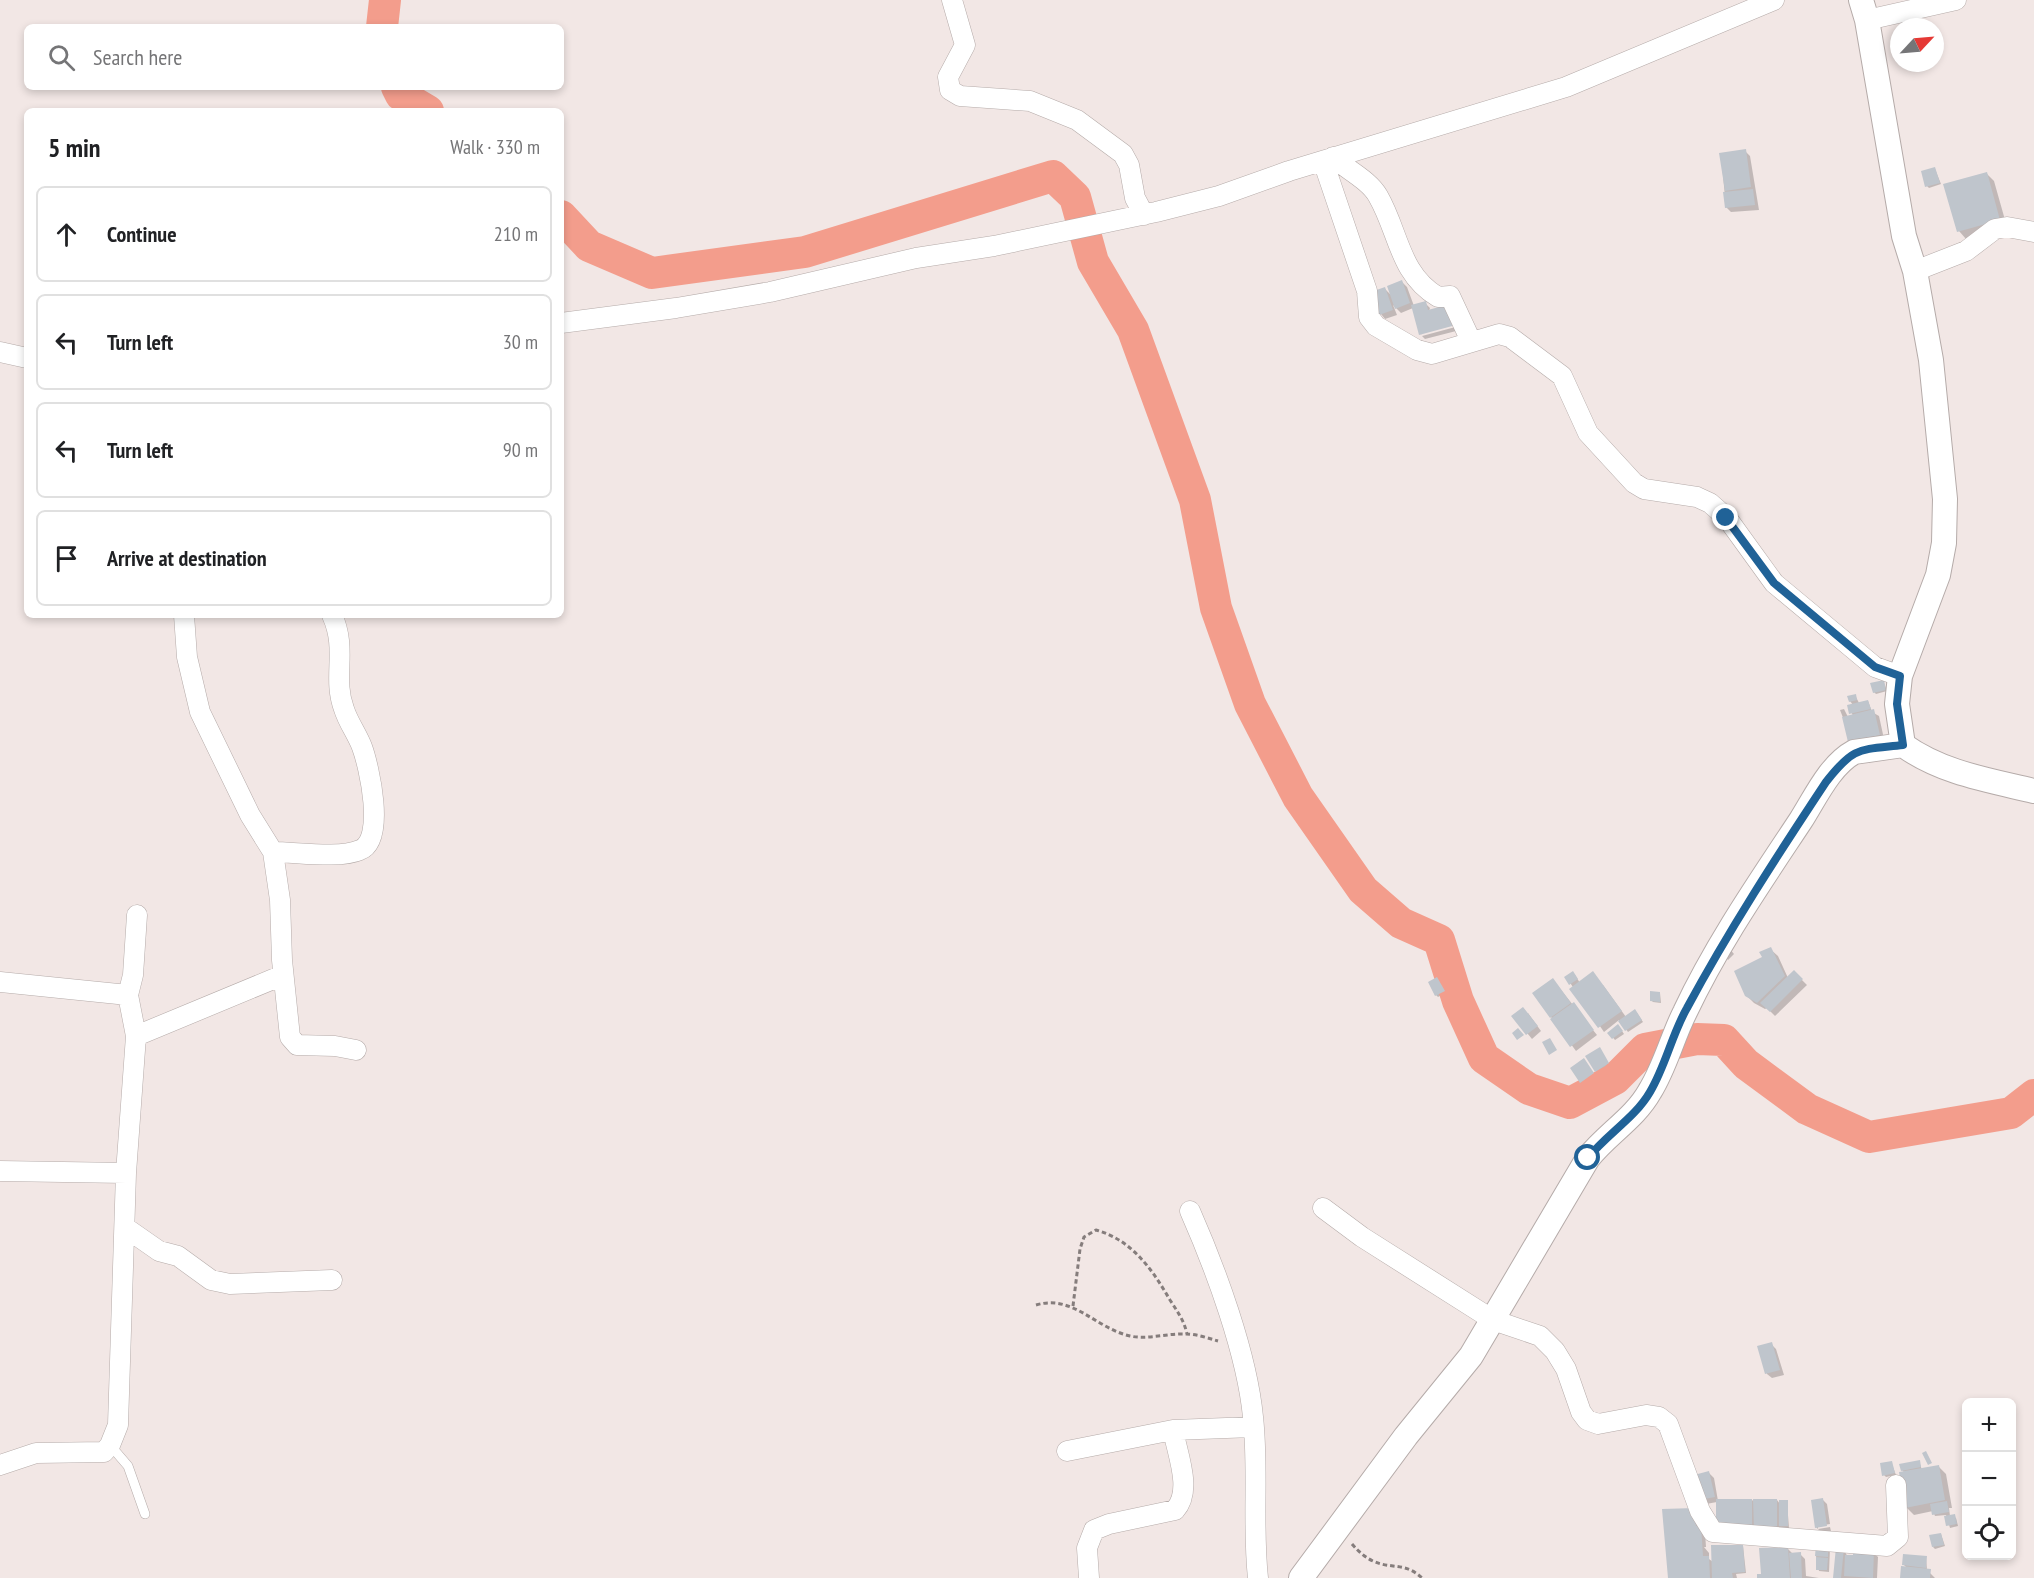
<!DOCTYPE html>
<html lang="en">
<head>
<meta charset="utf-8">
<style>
  :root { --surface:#fff; --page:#f6f6f6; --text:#202124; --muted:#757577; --line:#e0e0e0 }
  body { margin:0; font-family:"PT Sans Narrow",sans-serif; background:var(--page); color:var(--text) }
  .controls { position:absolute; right:18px; bottom:18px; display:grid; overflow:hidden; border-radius:9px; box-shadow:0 3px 9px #0003 }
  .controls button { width:54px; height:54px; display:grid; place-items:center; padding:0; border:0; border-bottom:2px solid var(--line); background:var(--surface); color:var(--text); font:30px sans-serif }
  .compass { position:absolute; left:1890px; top:18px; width:54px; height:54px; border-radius:50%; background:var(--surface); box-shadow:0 3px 9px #0003; rotate:64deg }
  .stop { position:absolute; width:18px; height:18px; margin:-14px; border:4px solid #206297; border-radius:50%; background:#fff }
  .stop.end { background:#206297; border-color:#fff; box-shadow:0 2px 6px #0008 }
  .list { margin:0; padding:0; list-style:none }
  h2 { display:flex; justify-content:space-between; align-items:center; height:78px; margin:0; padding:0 24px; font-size:26px }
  h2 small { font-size:20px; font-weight:400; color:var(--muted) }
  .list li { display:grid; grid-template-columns:39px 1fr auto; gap:18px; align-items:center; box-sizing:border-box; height:96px; margin:0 12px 12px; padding:0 12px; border:2px solid var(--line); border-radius:9px }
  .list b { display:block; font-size:22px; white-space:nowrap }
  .list em { font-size:20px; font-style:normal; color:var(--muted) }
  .icon { flex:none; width:33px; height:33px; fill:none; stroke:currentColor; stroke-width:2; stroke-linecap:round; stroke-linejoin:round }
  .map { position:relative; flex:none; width:2034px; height:1578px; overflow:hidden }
  .search { position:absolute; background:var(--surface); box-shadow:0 3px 9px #0003; left:24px; top:24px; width:540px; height:66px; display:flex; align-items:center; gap:15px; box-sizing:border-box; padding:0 21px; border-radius:9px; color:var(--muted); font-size:22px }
  .panel { position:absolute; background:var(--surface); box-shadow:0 3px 9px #0003; left:24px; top:108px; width:540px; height:510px; border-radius:9px }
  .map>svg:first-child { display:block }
  .shadow { fill:#0003 }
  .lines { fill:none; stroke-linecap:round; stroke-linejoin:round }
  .river { stroke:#f39d8c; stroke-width:32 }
  .building { fill:#bfc5cc }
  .service-casing { stroke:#b5aba9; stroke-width:10 }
  .minor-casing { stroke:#b5aba9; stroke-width:21 }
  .tertiary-casing { stroke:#b5aba9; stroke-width:26 }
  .path { stroke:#857d7c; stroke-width:3; stroke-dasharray:4.5 3; stroke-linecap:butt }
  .service { stroke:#fff; stroke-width:9 }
  .minor { stroke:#fff; stroke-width:20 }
  .tertiary { stroke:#fff; stroke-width:24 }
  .route { stroke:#206297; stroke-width:8 }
</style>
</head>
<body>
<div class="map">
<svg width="2034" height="1578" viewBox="0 0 2034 1578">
  <rect width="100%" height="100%" fill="#f2e7e5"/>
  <path class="shadow" d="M1745,151l5,5 9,54 -28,2 -5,-5 -5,-52z
    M1935,169l6,15 -12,4 -2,-2z
    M1986,173l8,8 13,46 -41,12 -7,-8z
    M1402,282l5,5 7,19 11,-3 5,5 -9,27 -8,-27 -12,5 -8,-8 4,10 -12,4 -4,-5 3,-26 9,9z
    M1459,326l1,4 -35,9 -3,-3z
    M1883,681l4,10 -11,3 -2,-2z
    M1855,695l4,8 9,-2 4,11 7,4 5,23 -30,7 -14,-36 4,-1 4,8 5,-1 -4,-10 4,-1 -3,-4z
    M1729,948l5,6 -6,6 -5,-6z
    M1770,949l8,7 10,22 6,-6 13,13 -32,31 -8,-8 -2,1 -11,-6 -8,-8z
    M1575,975l5,8 23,2 23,32 11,-4 6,9 -15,10 -9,-12 -15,12 -38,-55z
    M1553,980l44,55 -21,16 -25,-34z
    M1439,981l6,12 -7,4 -2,-2z
    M1660,993l1,10 -8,-1 -2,-2z
    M1528,1013l13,18 -9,8 -19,-23z
    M1620,1028l4,6 -9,6 -6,-7z
    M1601,1051l9,15 -12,7 -11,-16z
    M1585,1062l10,14 -12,8 -1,-2z
    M1771,1344l5,5 8,26 -12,3 -5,-4 -8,-27z
    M1919,1461l3,9 17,-3 7,7 6,34h-3l1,8 6,2 2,8 -8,2 -4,-13 -11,1 -2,-5 -19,4 -8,-8 -1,-34 -3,-3z
    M1891,1462l5,13 -10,2 -2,-2z
    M1709,1473l5,5 4,23 59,-1 3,4 7,-2 2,26h-7v3l-60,-1 -5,-28 -11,2 -5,-5z
    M1822,1499l5,5 3,20 -12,2v3l12,-2 1,4 -10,1 -5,-5z
    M1695,1509l10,23 1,15h-2l5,6v6l4,3 30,-16 3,27 -10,1 1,4h8h-75z
    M1941,1534l4,12 -10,3 -2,-2z
    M1787,1548l6,6h7l5,5 1,17 13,2h-61z
    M1830,1549l-1,23 -10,-1 -3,-15z
    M1843,1549l5,8 25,-5 5,5 -1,21h-42z
    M1926,1558l1,12 8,8h-34l6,-10 -4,-4z"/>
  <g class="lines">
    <path class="river" d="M382,27l3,-27
      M397,87l4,8 27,16
      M561,216l28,30 63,27 153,-21 248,-76 22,21 18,65 40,68 62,170 21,108 34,96 48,93 65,93 38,33 38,17 19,61 26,57 45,31 41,14 45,-24 30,-30 52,-10 27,1 22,24 61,45 62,28 142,-24 23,-18"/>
  </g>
  <path class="building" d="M1746,149l5,38 -26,4 -6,-38z
    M1935,167l5,16 -15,4 -4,-16z
    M1987,172l13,48 -43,12 -14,-48z
    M1753,189l2,16 -30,3 -2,-16z
    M1402,280l8,23 -15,6 -8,-23z
    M1385,287l8,23 -14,5 -8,-23z
    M1426,301l2,9 22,-6 6,21 -37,10 -8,-30z
    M1884,680l2,10 -13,3 -3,-10z
    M1856,694l1,6 -8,2 -2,-6z
    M1868,700l3,9 -22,5 -2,-9z
    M1874,709l6,26 -32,7 -6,-25z
    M1771,947l14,29 -28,27 -12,-7 -11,-25 28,-14 -3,-5z
    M1794,970l9,9 -33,33 -10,-9z
    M1573,971l5,8 -9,6 -5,-8z
    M1593,971l29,40 -24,17 -29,-39z
    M1437,977l8,14 -10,5 -7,-14z
    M1553,978l18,25 -21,15 -18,-25z
    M1650,991l10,1v10l-10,-1z
    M1574,1002l20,28 -24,17 -20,-28z
    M1523,1007l15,19 -12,9 -15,-19z
    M1635,1009l7,11 -17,11 -7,-10z
    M1618,1024l5,7 -11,8 -5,-6z
    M1518,1028l6,7 -7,5 -5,-7z
    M1550,1038l7,12 -8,5 -7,-13z
    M1600,1047l9,16 -14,9 -10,-16z
    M1584,1058l10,15 -14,10 -10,-15z
    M1772,1342l8,28 -15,4 -8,-28z
    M1926,1451l6,12 -4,2 -6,-12z
    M1920,1460l1,7 -20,4 -2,-7z
    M1892,1461l3,12 -13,3 -2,-13z
    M1939,1465l6,35 -40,8 -6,-36z
    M1709,1471l6,26 -16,3 -5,-25z
    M1823,1498l4,28 -12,2 -4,-28z
    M1716,1499h36v27h-36z
    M1753,1499h24v28h-23z
    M1779,1500h9v26h-9z
    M1947,1501l2,11 -17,3 -2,-11z
    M1695,1508l1,18 5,-1 2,31h6l1,22h-42l-6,-69z
    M1955,1514l2,10 -11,2 -2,-10z
    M1941,1533l3,12 -12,2 -3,-12z
    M1816,1544l12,1v12l-13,-1z
    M1711,1545h32l2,27 -13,1 1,5h-21z
    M1788,1547l2,31h-33v-4h4l-2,-26z
    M1836,1547l8,1 -3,30h-8z
    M1853,1549l21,1 -1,28 -29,-2 1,-21h8z
    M1801,1552l1,26h-11l-2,-25z
    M1903,1554l24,2 -1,12 -24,-3z
    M1816,1557l12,1 -1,12h-11z
    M1901,1566l30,3 -1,9h-30z"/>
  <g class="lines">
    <g class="service-casing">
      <path id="service" d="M110,1445l18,21 17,48"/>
    </g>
    <g class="minor-casing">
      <path id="minor" d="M952,0l13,45 -17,32 2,13 10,6 70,5 47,19 46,34 6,11 6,33 9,17
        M1867,20l89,-20
        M1333,157c14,13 36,23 45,39 21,36 21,78 60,101l12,-1 21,45
        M1323,161l44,130 2,26 7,9 41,24 15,4 67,-20 11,3 52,39 26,57 46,50 10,6 53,8 13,6 17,15 47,65 101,84 25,9
        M1915,271l51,-20 29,-22 12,-2 27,5
        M561,323l115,-15 94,-16 146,-34 78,-12 162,-34 63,-16 70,-25 277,-84 208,-87
        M0,352l27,6
        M184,615l3,42 13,55 50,103 23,37 7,48 2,60 8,77 7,8 38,1 21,4
        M273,852c24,0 66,7 87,-2 26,-10 9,-84 2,-103 -5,-13 -14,-25 -18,-38 -12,-32 4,-59 -12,-94
        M0,982l128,13 5,-20 4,-60
        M136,1036l147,-61
        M0,1171l126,2
        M1323,1208l39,29 131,83 47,16 15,15 11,18 15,43 6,8 11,4 48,-9 13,2 9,7 32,87 13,21 174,14 11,-9 -2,-52
        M1190,1211c26,59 57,143 63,206 6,54 -1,107 5,161
        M126,1228l33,23 19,5 33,24 19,4 102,-4
        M1067,1451l106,-21 80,-3
        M0,1465l36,-12 68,-1 6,-7 8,-20 8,-252 10,-137 -8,-41
        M1089,1578l-2,-30 7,-18 15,-6 66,-14c18,-19 2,-57 -2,-80"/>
    </g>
    <g class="tertiary-casing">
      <path id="tertiary" d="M1861,0l6,20 37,216 11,35 16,89 14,139 -1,44 -6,32 -38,101 -3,28 6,41c39,28 85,35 131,46
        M1301,1578l105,-142 65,-80 117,-198c19,-24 47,-40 62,-67 15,-24 22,-53 35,-79 32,-68 75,-130 116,-192 14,-22 29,-55 53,-68l49,-7"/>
    </g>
    <path class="path" d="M1036,1305c37,-11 59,23 94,31 18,4 37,-3 56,-2 10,0 22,4 32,7
      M1073,1306l7,-57 4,-12 12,-7c36,10 56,39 74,70 7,11 14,20 17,34
      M1352,1544c29,34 47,12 70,34"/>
    <use href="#service" class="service"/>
    <use href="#minor" class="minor"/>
    <use href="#tertiary" class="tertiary"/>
  </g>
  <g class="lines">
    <path class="route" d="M1588,1158c19,-24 47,-40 62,-66 16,-27 22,-58 37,-84 42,-78 90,-152 139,-226 28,-36 33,-32 77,-37l-6,-41 3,-28 -25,-9 -101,-84 -48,-65"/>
  </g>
</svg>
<div class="controls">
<button>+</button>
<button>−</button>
<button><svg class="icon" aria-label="locate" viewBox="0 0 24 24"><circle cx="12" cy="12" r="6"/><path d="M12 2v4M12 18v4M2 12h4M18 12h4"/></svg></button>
</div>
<svg class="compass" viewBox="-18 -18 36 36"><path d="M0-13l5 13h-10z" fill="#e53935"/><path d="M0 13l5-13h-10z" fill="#757577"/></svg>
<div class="stop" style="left:1588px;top:1158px"></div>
<div class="stop end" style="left:1726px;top:518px"></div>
<div class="search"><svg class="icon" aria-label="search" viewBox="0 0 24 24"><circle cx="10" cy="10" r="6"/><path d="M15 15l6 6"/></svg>Search here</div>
<section class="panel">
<h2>5 min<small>Walk · 330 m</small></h2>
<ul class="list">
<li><svg class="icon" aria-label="ahead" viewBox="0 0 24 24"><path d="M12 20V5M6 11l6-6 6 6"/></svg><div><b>Continue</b></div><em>210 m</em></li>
<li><svg class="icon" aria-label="left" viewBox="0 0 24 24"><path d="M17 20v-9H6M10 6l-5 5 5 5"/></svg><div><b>Turn left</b></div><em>30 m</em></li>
<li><svg class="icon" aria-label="left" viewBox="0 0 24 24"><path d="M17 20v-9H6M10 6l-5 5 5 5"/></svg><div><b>Turn left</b></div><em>90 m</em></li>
<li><svg class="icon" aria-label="arrive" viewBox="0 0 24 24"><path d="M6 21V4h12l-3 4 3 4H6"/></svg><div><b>Arrive at destination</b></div></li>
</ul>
</section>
</div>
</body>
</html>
